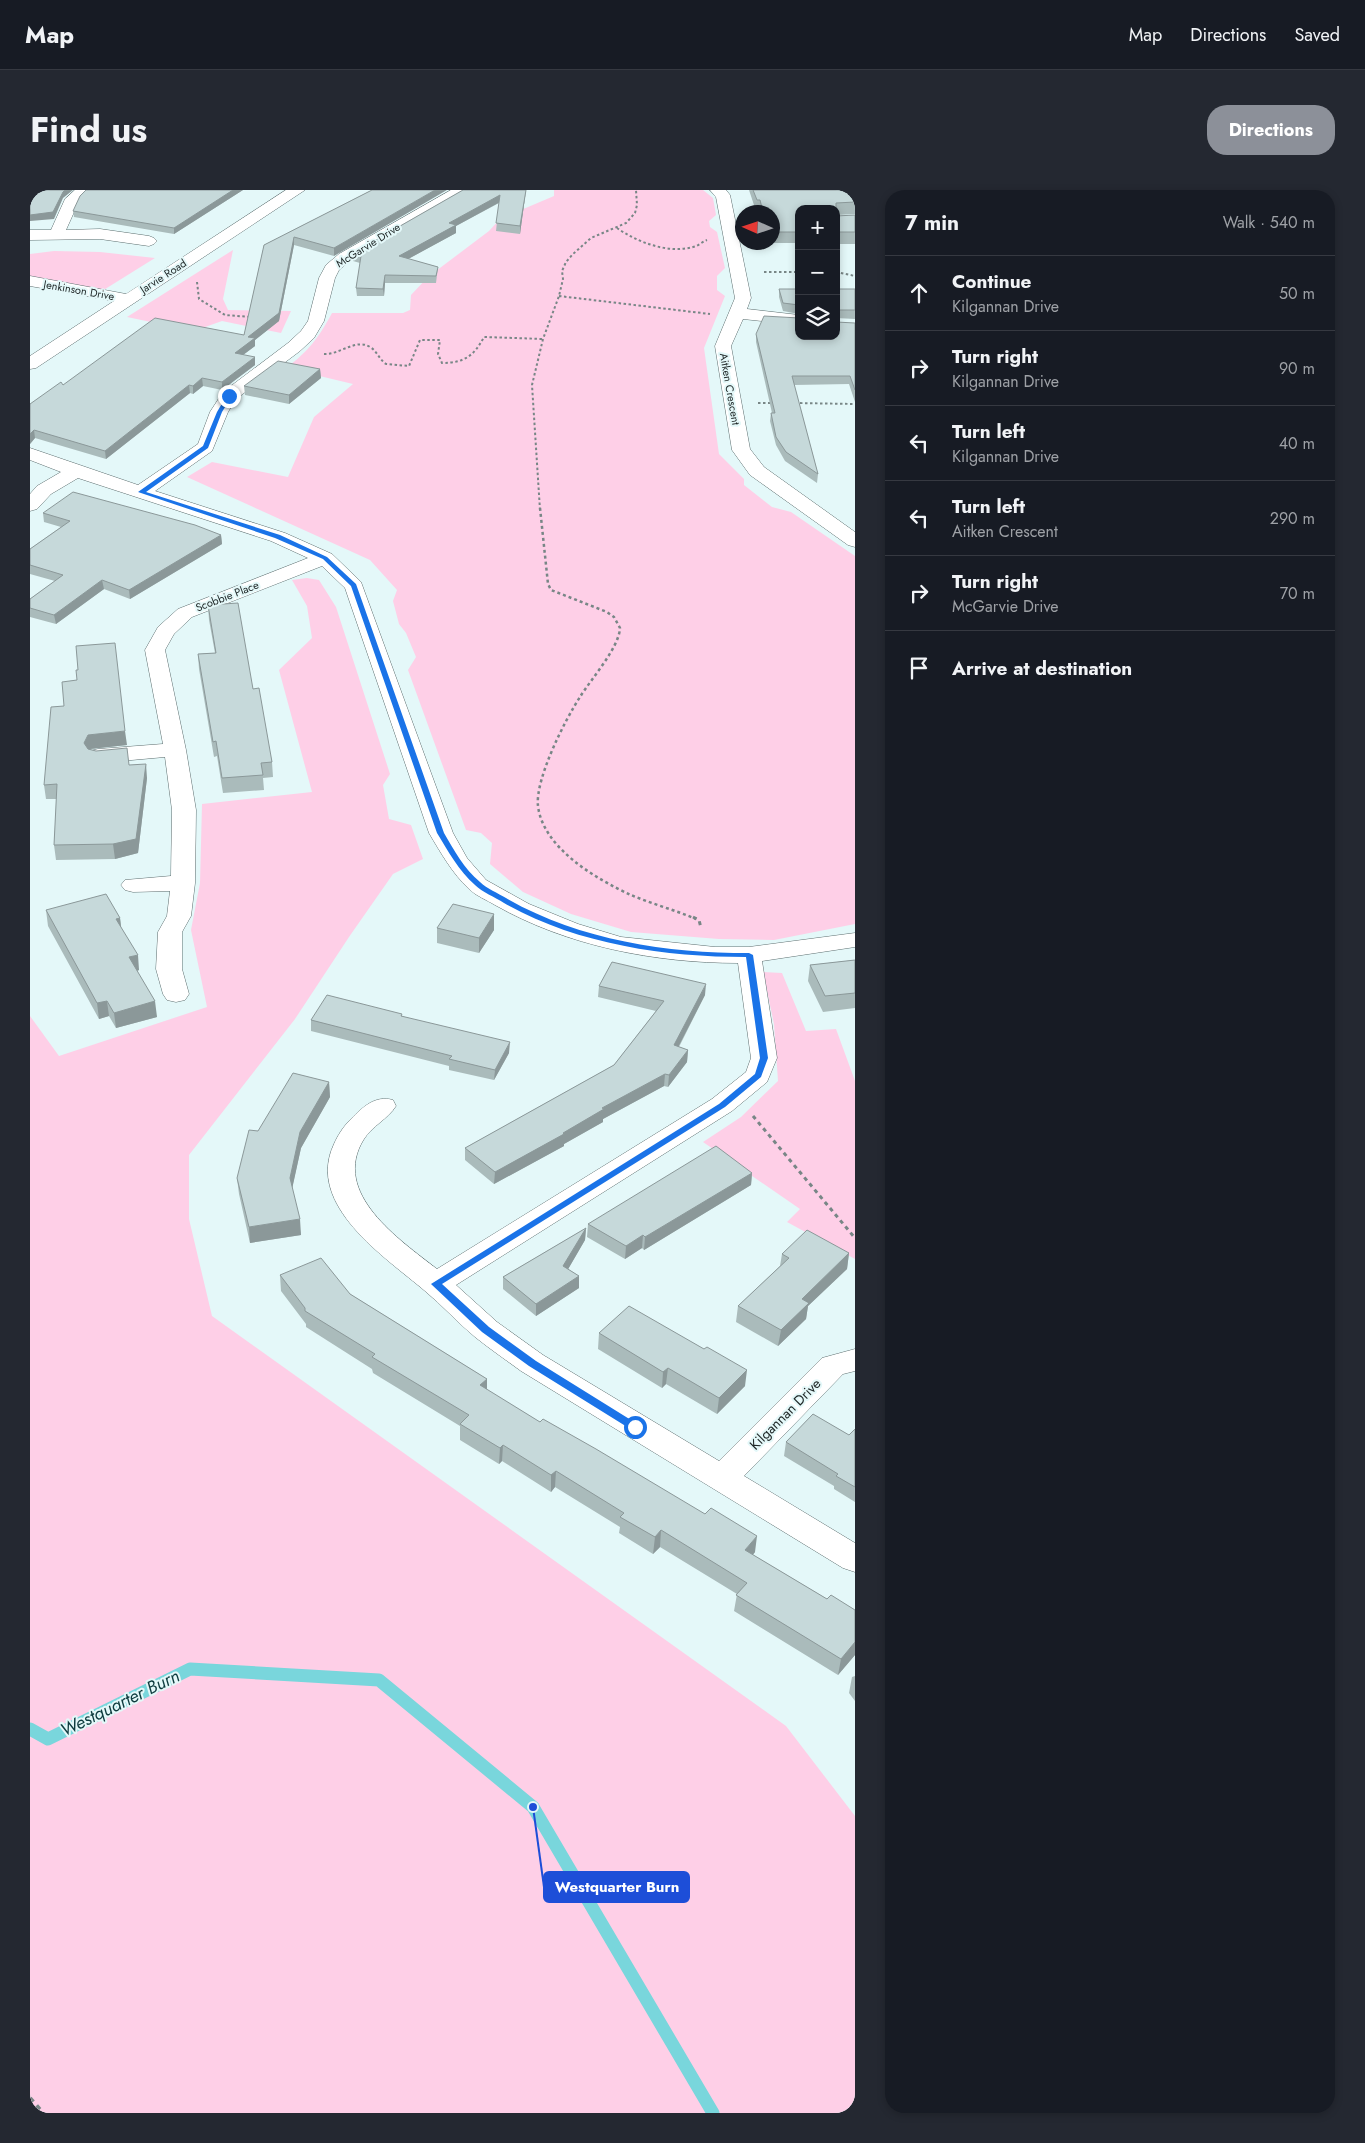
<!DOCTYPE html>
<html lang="en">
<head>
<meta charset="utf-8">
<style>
  :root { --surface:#171b24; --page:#242831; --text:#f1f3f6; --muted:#9ea1a6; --line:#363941; --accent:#8c9099 }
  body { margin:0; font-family:Jost,sans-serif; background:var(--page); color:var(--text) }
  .controls { position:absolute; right:15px; top:15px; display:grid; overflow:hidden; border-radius:10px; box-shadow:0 2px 8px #0003 }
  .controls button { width:45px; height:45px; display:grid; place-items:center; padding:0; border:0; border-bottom:1px solid var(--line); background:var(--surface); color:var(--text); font:25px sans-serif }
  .compass { position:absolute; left:705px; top:15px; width:45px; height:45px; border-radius:50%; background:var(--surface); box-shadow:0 2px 8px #0003; rotate:273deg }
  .stop { position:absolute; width:15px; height:15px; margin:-11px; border:4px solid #1a73e8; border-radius:50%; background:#fff }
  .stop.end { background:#1a73e8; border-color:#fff; box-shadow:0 1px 5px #0008 }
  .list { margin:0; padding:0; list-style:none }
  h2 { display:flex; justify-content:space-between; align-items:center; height:65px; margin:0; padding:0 20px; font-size:21px }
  h2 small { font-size:16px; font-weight:400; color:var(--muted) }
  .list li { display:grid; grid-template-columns:32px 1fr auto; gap:15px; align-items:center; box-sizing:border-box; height:75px; padding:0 20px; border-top:1px solid var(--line) }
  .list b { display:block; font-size:19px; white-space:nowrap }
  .list p { margin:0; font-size:16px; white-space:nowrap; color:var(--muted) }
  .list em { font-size:16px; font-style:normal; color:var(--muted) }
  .icon { flex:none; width:28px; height:28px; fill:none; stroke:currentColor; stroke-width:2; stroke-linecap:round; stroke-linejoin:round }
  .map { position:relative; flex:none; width:825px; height:1923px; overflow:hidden; border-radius:20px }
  header { display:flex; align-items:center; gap:30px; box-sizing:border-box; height:70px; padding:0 25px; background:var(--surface); border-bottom:1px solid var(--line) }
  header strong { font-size:24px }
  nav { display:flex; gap:28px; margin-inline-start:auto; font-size:18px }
  .intro { display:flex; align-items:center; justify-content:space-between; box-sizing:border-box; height:120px; padding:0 30px }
  h1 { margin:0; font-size:35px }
  .button { padding:12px 22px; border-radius:20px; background:var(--accent); color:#fff; font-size:18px; font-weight:700 }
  main { display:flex; gap:30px; padding:0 30px }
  aside { flex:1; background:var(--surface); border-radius:20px; box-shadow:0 2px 8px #0003 }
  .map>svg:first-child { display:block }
  .green { fill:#fecfe7 }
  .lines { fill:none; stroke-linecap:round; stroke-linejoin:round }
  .stream { stroke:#79d6dc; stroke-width:13 }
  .minor-casing { stroke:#5d6e6f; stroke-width:1 }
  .path-far3 { stroke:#788686; stroke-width:2; stroke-dasharray:2.5 2.5; stroke-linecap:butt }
  .path-far2 { stroke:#788686; stroke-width:2.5; stroke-dasharray:3 3; stroke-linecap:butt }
  .path-far1 { stroke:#788686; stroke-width:3; stroke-dasharray:4 4; stroke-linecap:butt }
  .path { stroke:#788686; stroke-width:4; stroke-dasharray:5 5; stroke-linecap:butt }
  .minor { fill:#fff; fill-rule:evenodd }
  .wall { fill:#abb }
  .shaded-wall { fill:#8b9899 }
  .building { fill:#c6d9da; stroke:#8b9899 }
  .route { fill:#1a73e8 }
  .labels { text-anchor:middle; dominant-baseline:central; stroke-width:4; stroke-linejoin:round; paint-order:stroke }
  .far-street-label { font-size:11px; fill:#202828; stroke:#e4f8f9 }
  .street-label { font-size:14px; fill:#202828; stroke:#e4f8f9 }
  .near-water-label { font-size:18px; font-style:italic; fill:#0e3b3e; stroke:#e4f8f9 }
  .leader { fill:none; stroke:#1d4ed8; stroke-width:2 }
  .callout-dot { fill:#1d4ed8; stroke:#e4f8f9; stroke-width:2 }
  .callout { fill:#1d4ed8; stroke:#1d4ed8; stroke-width:2 }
  .callout-label { font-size:15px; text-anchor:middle; font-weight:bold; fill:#fff }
</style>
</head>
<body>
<header>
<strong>Map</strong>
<nav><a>Map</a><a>Directions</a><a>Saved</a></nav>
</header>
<div class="intro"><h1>Find us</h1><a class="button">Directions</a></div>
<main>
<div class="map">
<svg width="825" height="1923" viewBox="0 0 825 1923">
  <rect width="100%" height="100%" fill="#e4f8f9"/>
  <path class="green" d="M524,0h149l10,8 3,17 -7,6 1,6 7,5 8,36 -8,8v14l8,6 -21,52 15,106 25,25v6l28,22 19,5 64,44v368l-81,16 -55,-1 -88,-7 -60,-18 -48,-22 -33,-28 2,-21 -11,-10 -15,-3 -58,-160 8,-13 -10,-24 -7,-9 -6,-23 4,-11 -27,-30 -183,-83 25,-15 76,15 26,-60 39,-33 -67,-16c23,-17 33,-31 46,-55h71l7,-3 1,-15 17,-18 61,-46 11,-12 54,-23z
    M203,60l-10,49 5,11 63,1 -10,22 -59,-12 -28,10 -67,-14z
    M24,61l46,1 55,6 -53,33 -72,-14v-23z
    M277,388l12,2 17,27 54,167 -7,11 6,34 22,6 12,34 -30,15 -44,63 -54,82 -106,136v64l23,97 574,410 69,90v297h-825v-1097l29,40 148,-49 -16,-77 9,-47 2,-79 110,-12 -33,-122 33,-32 -5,-32 -15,-26z
    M733,782l19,1 24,58 30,-2 19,52v178l-68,-37 13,-13 -97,-67 38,-25 37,-36 -4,-57z"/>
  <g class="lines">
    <path class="stream" d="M0,1539l18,10 142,-70 189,11 154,127 180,306"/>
    <g class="minor-casing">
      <path id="minor" d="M45,0h16l-12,11 -13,29 34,-1 49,7 5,2 3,3 -3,3 -5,2 -49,-7 -70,1v-10h21l14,-31z
        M256,0h19l-269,178 -6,1v-13l84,-55 -84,-15v-10l96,18z
        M421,0h18l-2,3 -116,67 -12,10 -4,8 -11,43 -10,17 -14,13 -64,48 -8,13 -16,39 -57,40 130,42 47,21 29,28 92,251 14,25 19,22 43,24 49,20 43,13 94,10h34l106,-14v14l-93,14 15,97 -10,24 -35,29 -276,174 41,37 46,33 176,106 103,-103 33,-9v22l-12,3 -99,102 111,67v29l-12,-4 -322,-197c-15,-11 -31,-22 -46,-34 -17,-14 -33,-32 -50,-46 -40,-34 -120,-86 -91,-147 4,-9 9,-17 17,-25 12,-12 24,-24 42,-19l3,6c-8,13 -24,20 -32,33 -34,54 36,101 73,130l275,-170 34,-27 5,-14 -13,-95c-83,0 -171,-17 -243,-58 -8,-5 -19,-9 -26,-16 -17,-16 -28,-36 -40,-56l-84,-245 -23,-22 -130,51 -18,17 -9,16 21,100 10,60 -1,73 -4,33 -9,16v37l7,25 -4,6 -9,2 -9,-2 -4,-6 -7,-25 2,-37 9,-16 3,-25 -37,1 -8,-2 -4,-5 4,-5 46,-4 1,-66 -7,-53 -67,6 -8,-2 -3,-5 3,-5 8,-2 65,-5 -18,-94 13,-23 20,-18 130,-51 -37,-17 -193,-63 -27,16 -14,15 -7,2v-17l7,-8 24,-14 -31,-12v-12l108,37 60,-41 12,-32 13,-20 65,-49 13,-12 7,-10 11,-43 7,-13 13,-11z
        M680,0h16l4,5 21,103 -4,11 52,6v10l-56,-6 -12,27 19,103 14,18 91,65v15l-7,-2 -98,-70 -18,-25 -17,-104 20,-48 -19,-101z"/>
    </g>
    <path class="path-far3" d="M587,38c20,14 51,26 76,19 5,-1 9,-5 14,-7
      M734,82h35
      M806,82l19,4
      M167,92l2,17 26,16 26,2
      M529,106l151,18
      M294,164c15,1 32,-16 46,-7 7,4 9,12 16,17l23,2 11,-26h20l-2,14 4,9c22,0 32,-7 42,-26l59,2
      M728,213h14
      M765,213l60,1
      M510,320l-8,-125 11,-46 16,-43 4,-17 -1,-8 4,-9 7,-8 18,-16 35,-15 9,-10 2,-8 -1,-15"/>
    <path class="path-far2" d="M510,318l8,76 3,6 56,22 7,5 6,11c-1,20 -29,51 -40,69 -15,23 -45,82 -42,109 5,42 58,73 93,89 21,9 44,15 65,24"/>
    <path class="path-far1" d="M663,727l6,3 2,8
      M723,926l102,122"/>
    <path class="path" d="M0,1908l13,15"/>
    <use href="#minor" class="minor"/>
  </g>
  <path class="wall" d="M56,0h157l-69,44 -100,-17 -1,-6z
    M342,0l-38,66 -40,-11 -15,76 -24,19v6l-12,9 12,10 -33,25 -19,-4 -10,8 -3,-1 -84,66 -71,-21 -5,6v-40l33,-19 181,-50 20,-90z
    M433,0h63l-6,44 -24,-3 3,-28 -43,23v7l-48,26 30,8 -2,16h-51l-1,13h-27l-1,-8 4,-25 -7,-2v-8z
    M719,0h106v24l-19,1 -37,-6v34h-33l6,-1v-30h-13v-1h-3z
    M825,25v29h-19v-28z
    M749,99h20v25l-16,-3 -4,-14z
    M806,99h19v30l-19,-1z
    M825,133v79l-6,-18 -55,1 24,89 -1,9 -32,-22 -9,-16 -6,-24 1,-8h1l-16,-71v-8l43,2z
    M290,179l1,9 -32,26 -44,-9 -1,-9z
    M13,323l178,22 1,9 -92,55 -26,-10 -48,35 -26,-7v-18l25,-18 -25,-7v-25l31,-22 -17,-5z
    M178,415l45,84 19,73 1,15 -10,1 1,12 -41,3 -6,-37 -3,1 -15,-88 -1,-15 17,-1 -6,-33z
    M34,516l63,39 -37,4 39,16 18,13 -9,75 -23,6 -59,1 -2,-15 3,-46h-11l-2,-14z
    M16,720l74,8 1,10 18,42 -2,1 20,46 -41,11 -7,-12 -10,3 -51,-93z
    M407,738l57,2 -15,23 -42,-10z
    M825,770v48l-32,4 -15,-31 2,-16z
    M569,796l106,9 -26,52 9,3 -1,12 -19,25 -4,-1 -61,33v3l-39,22v2l-70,38 -29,-24v-12l149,-83 42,-54 -58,-14z
    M372,824v2l107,37 -15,27 -45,-10v-4l-138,-35v-11z
    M299,892l1,15 -29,51 -9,40 9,47 -51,8 -11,-49 -2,-16 21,-47z
    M722,983l-1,12 -107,65 -2,-2 -17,11 -38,-22 1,-13z
    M556,1038l-1,12 -17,29 11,7v12l-43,28 -33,-27v-12z
    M819,1063l-2,16 -39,37 -2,13 -28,27 -42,-24 2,-16 42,-40 2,-12z
    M250,1085l70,19 137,85v11l268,162 -2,3 74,44 28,11v45l-17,20 -104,-64 3,-17 -77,-47 -7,7 -34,-21 1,-6 -65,-40 -4,5 -49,-31 -3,3 -39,-24v-14l-87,-53 -1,-4 -66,-42v-3l-25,-33z
    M569,1143l146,53 -28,28 -51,-30 -4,4 -64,-39z
    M825,1239v73l-21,-13v-3l-50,-30 2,-14 63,-7z
    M825,1486v25l-6,-8 3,-16z"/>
  <path class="shaded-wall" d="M35,0h8l-10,8 -9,21 -24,2v-6z
    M203,0h10l-69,44v-6z
    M405,0h12l-113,66v-8z
    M496,0l-6,44v-8z
    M470,5v7l-44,24v7l-57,31v-8l50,-33z
    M264,47v8l-15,76 -24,19v6l-20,15v-8l13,-16z
    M355,85v8l-1,13 -1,-7z
    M225,167v8l-33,25v-8z
    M290,179l1,9 -32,26v-9z
    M172,188l1,8 -10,8v-8z
    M159,195l1,8 -84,66 -1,-8z
    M4,240l1,8 -5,6v-10z
    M191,345l1,9 -92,55 -1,-9z
    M72,390l2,9 -48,35 -2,-9z
    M95,541l2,14 -37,4 -5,8 -1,-14 4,-8z
    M116,574l1,14 -9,75 -23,6 -2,-15z
    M464,724v16l-15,23v-15z
    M90,728l2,16 -6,-15z
    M108,765l1,15 -8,3 -2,-16z
    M676,794l-1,11 -32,62 1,-12z
    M77,811l2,15 -10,3 -2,-16z
    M125,811l2,16 -41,11 -2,-15z
    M480,852l-1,11 -15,27 1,-10z
    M658,860l-1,12 -19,25 1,-12z
    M635,884l-1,12 -61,33v3l-39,22v2l-70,38 1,-12 68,-39 39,-25z
    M299,892l1,15 -29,51 -10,46 -1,-16 10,-46z
    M722,983l-1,12 -107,65 1,-13z
    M270,1029l1,16 -51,8 -1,-16z
    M556,1038l-1,12 -22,38v-12z
    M613,1045l-1,13 -17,11 1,-13z
    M819,1063l-2,16 -39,37 -2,13 -28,27 3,-16 21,-31z
    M549,1086v12l-43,28v-12z
    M638,1178l-2,16 -4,4 1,-16z
    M717,1180l-2,16 -28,28 2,-16z
    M457,1189v16l-7,-10z
    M473,1255l-1,16 -3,3 1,-16z
    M526,1281l-1,16 -4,5v-17z
    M631,1340l-1,17 -7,7 2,-17z
    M727,1346l-2,16 -12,14 2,-16z
    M825,1452v13l-17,20 3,-16z"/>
  <path class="building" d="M0,0h35l-2,2 -10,20 -23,3z
    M56,0h147l-59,38 -101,-17 7,-15z
    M342,0h63l-101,58 -40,-11 -15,76 -31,24 7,1 -20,15 20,4 -33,25 -20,-4 -9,8 -4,-1 -84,66 -71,-21 -4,4v-30l31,-22 2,3 92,-67 89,17 20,-90z
    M433,0h63l-6,36 -24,-3 4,-28 -51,28 7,2 -57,31 39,11 -2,9 -51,-1 -2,14 -27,-1 5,-32 -8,-3z
    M723,0h102v12l-19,1v6h-37v23h-27v-20h-9l-3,-12h-3z
    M825,25v17h-19v-16z
    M749,99h20v16l-16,-2z
    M806,99h19v21h-19z
    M734,126l35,2v18h37v-14l19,1v67l-5,-14h-58l26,98 -32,-22 -10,-15 -5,-24h4l-19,-79z
    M248,171l42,8 -31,26 -45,-9z
    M43,302l122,33 26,10 -92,55 -27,-10 -48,35 -24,-7v-9l33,-24 -33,-10v-16l40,-28 -27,-8z
    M208,413l15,86 6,-1 13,74 -11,1 2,12 -41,3 -6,-37 -3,1 -15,-88 18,-1 -8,-48z
    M85,453l10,88 -37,4 -4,8 4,6 8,2 31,-3 2,17 17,-1 -10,75 -23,5 -59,1 3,-61 -13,1 7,-78 13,-1 -2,-24 15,-2 -1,-10h2l-2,-24z
    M76,704l14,24 -4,1 22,36 -9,2 26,44 -41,12 -7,-12 -10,2 -51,-93z
    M423,714l41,10 -15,24 -42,-10z
    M825,770v33l-30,3 -15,-31z
    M582,772l94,22 -32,61 14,5 -19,25 -4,-1 -63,34 2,1 -41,24 1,1 -69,38 -30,-24 149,-83 50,-64 -65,-15z
    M297,805l75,19 -1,2 109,26 -15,28 -46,-11 3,-3 -141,-36z
    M263,883l36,9 -29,50 -10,46 10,41 -51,8 -12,-49 12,-48 9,1z
    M686,956l36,27 -107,64 -2,-2 -17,11 -38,-22z
    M556,1038l-23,38 16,10 -43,28 -33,-27z
    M777,1040l42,23 -47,46 7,4 -28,27 -43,-24 51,-48 -7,-4z
    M291,1068l29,36 137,85 -7,6 60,37 3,-3 53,30 109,65 6,-6 46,28 -12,14 82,49 4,-4 24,15v32l-14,17 -105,-64 11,-12 -86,-53 -6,7 -35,-20 4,-4 -68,-42 -5,4 -48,-30 -3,3 -40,-24 9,-9 -97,-58 3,-3 -70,-43v-3l-25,-33z
    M599,1116l75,43 3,-2 40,23 -28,28 -51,-30 -5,4 -64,-39z
    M783,1224l36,21 6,-6v58l-19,-11 2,-2 -52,-32z"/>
  <path class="route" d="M197,205l5,1 -10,16 -14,36 -62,44 134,43 47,22 29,27 88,249c10,17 20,36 36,49 7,7 18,11 26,16 73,42 160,55 243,55l4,2 15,103 -7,19 -36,30 -283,177 47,43 47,34 103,64v5h-7l-103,-64 -47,-34 -51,-48 288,-180 36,-30 5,-16 -14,-101c-82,0 -170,-13 -242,-54 -9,-6 -22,-11 -29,-18 -16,-14 -27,-34 -38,-52l-86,-247 -28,-27 -48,-21 -137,-46 65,-46 14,-34z"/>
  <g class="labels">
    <g class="far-street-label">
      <text transform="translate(338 55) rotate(-32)">McGarvie Drive</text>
      <text transform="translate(133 86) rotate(-33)">Jarvie Road</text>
      <text transform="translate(49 100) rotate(10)">Jenkinson Drive</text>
      <text transform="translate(700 199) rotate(80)">Aitken Crescent</text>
      <text transform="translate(197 406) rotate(-21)">Scobbie Place</text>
    </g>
    <g class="street-label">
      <text transform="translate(755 1224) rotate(-45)">Kilgannan Drive</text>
    </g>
    <g class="near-water-label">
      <text transform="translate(90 1513) rotate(-26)">Westquarter Burn</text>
    </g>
  </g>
  <path class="leader" d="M503 1617L514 1697"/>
  <circle class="callout-dot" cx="503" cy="1617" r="5"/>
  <rect class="callout" x="514" y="1682" width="145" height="30" rx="5"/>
  <g class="callout-label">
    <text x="587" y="1702">Westquarter Burn</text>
  </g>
</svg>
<div class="controls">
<button>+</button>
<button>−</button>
<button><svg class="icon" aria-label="layers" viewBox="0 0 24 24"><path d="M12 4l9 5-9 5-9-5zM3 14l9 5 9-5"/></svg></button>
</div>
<svg class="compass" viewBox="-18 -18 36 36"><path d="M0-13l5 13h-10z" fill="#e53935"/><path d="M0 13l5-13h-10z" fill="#9ea1a6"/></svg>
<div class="stop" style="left:605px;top:1237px"></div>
<div class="stop end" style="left:199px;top:206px"></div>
</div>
<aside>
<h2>7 min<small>Walk · 540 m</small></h2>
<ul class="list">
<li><svg class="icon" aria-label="ahead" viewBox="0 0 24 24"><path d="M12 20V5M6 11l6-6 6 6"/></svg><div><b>Continue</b><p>Kilgannan Drive</p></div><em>50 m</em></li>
<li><svg class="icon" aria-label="right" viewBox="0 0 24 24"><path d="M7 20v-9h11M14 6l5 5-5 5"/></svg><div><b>Turn right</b><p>Kilgannan Drive</p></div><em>90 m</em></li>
<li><svg class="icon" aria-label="left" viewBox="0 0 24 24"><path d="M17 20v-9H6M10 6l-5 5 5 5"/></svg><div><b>Turn left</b><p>Kilgannan Drive</p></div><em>40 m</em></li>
<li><svg class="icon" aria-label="left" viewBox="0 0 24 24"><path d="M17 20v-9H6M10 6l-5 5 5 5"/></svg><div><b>Turn left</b><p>Aitken Crescent</p></div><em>290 m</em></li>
<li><svg class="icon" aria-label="right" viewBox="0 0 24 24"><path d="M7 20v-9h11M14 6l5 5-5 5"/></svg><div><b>Turn right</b><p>McGarvie Drive</p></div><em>70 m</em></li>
<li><svg class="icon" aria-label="arrive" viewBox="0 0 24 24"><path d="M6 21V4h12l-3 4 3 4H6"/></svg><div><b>Arrive at destination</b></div></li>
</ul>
</aside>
</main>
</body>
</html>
